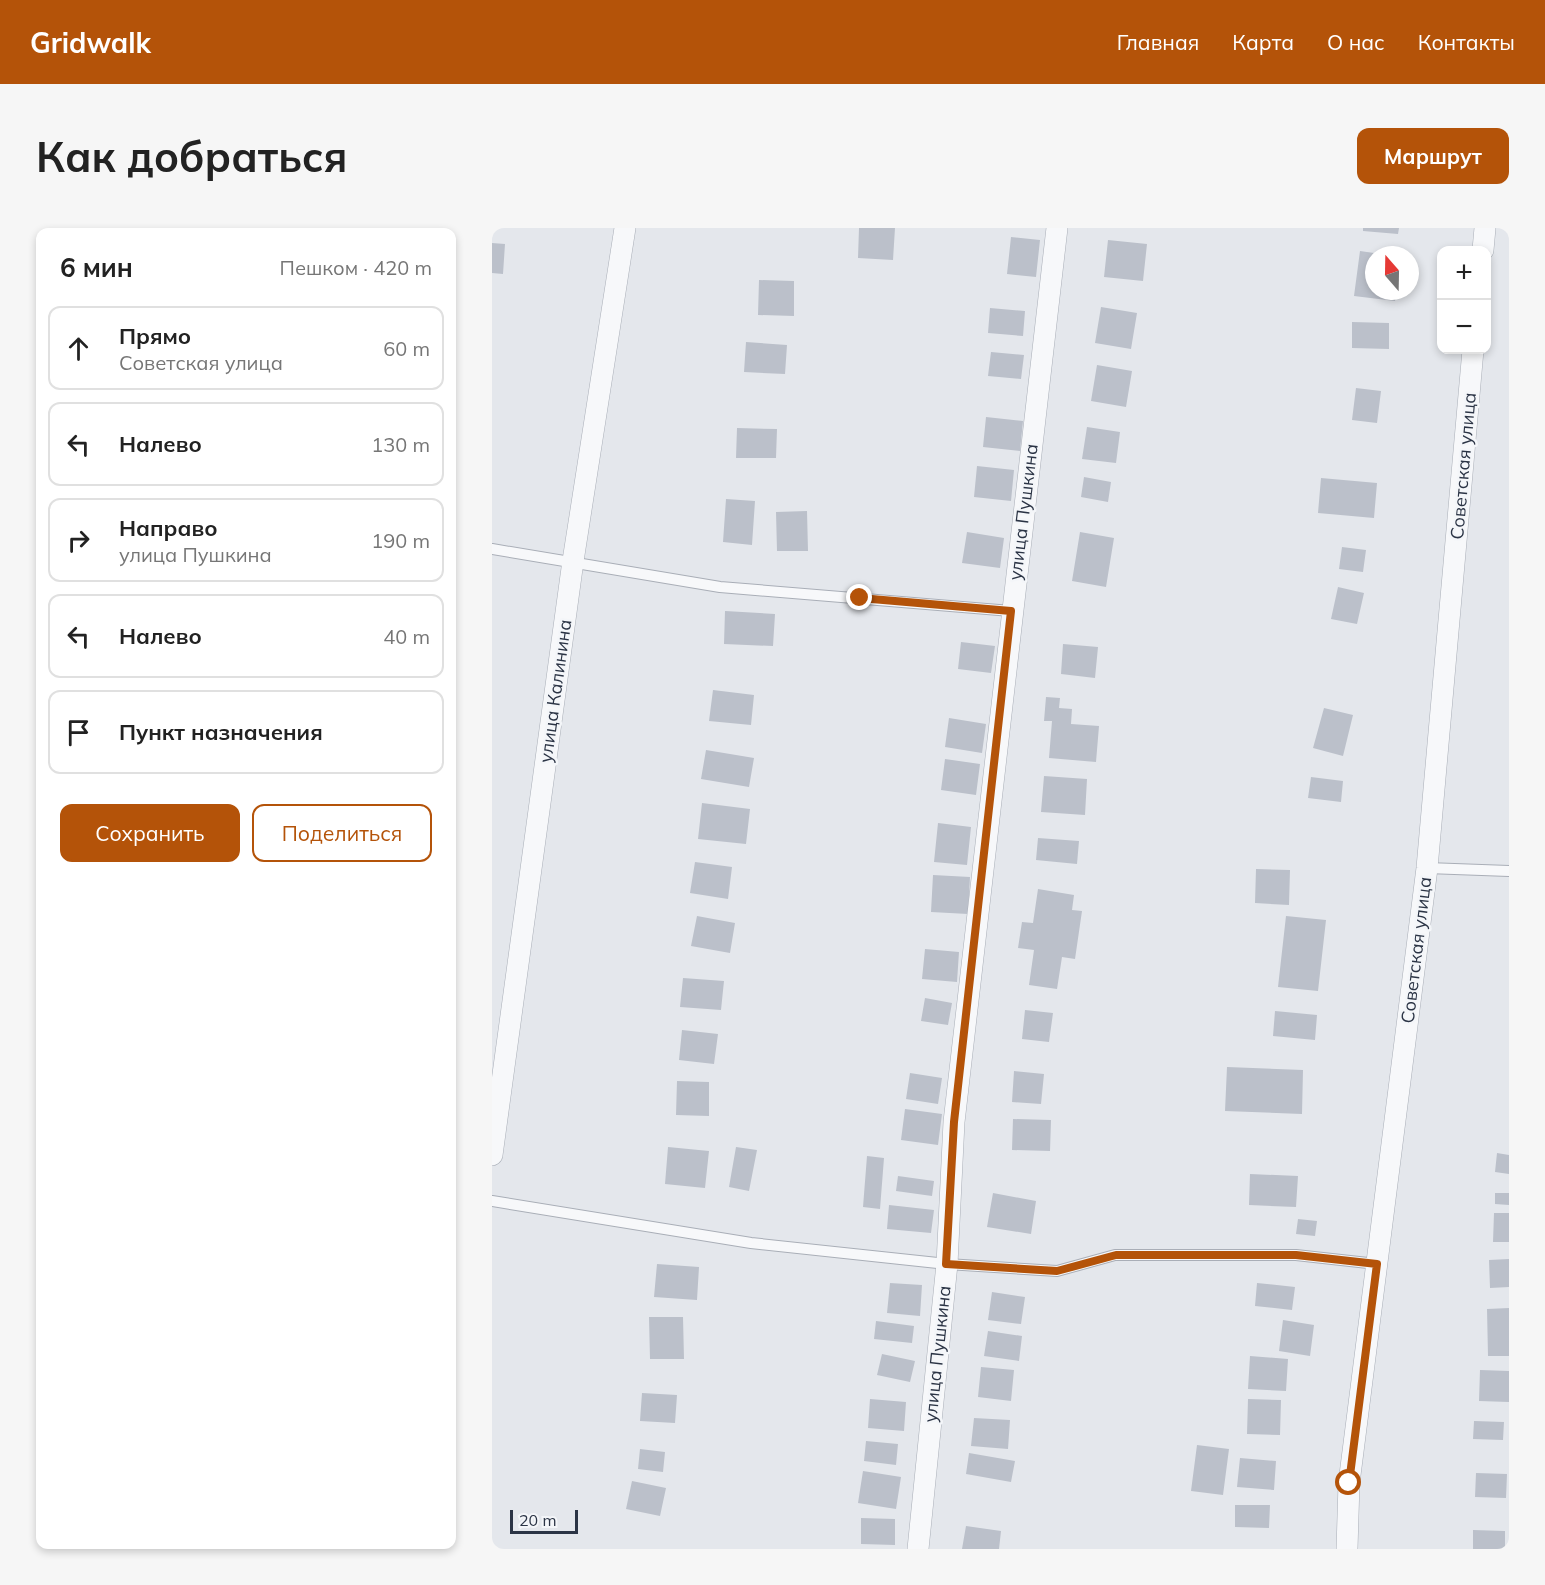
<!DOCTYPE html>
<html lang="ru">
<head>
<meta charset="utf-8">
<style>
  :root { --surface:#fff; --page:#f6f6f6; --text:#222; --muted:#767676; --line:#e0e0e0; --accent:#b45309 }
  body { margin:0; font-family:Mulish,sans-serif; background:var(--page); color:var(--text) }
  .controls { position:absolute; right:18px; top:18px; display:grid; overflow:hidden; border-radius:12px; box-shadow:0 3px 9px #0003 }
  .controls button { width:54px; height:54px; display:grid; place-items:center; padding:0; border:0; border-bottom:2px solid var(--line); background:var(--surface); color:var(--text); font:30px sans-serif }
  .compass { position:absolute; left:873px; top:18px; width:54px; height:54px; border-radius:50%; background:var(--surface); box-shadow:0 3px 9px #0003; rotate:340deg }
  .scale { position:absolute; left:18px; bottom:15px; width:68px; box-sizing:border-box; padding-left:6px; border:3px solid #2b3445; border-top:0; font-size:16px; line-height:21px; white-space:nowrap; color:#2b3445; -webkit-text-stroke:4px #f4f6f9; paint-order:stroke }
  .stop { position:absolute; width:18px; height:18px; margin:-14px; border:4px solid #b45309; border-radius:50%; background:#fff }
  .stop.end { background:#b45309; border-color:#fff; box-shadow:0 2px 6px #0008 }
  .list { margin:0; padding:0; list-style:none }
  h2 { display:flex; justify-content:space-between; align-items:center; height:78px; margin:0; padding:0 24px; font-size:26px }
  h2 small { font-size:20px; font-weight:400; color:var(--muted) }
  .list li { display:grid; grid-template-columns:39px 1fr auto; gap:18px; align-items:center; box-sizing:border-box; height:84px; margin:0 12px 12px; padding:0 12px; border:2px solid var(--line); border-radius:12px }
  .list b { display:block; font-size:22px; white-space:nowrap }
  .list p { margin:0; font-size:20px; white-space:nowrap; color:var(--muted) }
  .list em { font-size:20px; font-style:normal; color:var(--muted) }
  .actions { display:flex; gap:12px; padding:18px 24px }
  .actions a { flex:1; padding:14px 0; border:2px solid var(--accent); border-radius:12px; text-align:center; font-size:21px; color:var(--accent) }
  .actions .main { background:var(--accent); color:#fff }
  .icon { flex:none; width:33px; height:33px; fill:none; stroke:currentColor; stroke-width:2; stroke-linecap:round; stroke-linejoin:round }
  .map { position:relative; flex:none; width:1017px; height:1321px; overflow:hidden; border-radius:12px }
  header { display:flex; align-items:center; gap:36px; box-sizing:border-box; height:84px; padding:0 30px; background:var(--accent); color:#fff }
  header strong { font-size:28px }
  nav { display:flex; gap:33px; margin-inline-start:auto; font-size:21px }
  .intro { display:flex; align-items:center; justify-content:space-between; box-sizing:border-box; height:144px; padding:0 36px }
  h1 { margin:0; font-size:42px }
  .button { padding:15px 27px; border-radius:12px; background:var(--accent); color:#fff; font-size:21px; font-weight:700 }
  main { display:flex; gap:36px; padding:0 36px }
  aside { flex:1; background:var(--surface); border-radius:12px; box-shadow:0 3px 9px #0003 }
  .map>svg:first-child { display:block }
  .building { fill:#bbc0ca }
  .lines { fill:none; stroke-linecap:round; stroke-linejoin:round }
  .service-casing { stroke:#a9aeb7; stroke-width:12 }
  .minor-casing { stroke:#a9aeb7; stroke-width:22 }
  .service { stroke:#f7f8fa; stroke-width:10 }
  .minor { stroke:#f7f8fa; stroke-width:21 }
  .route { stroke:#b45309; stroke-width:8 }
  .labels { text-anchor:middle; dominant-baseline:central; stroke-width:5; stroke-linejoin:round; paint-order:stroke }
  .street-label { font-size:18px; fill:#2b3445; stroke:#f4f6f9 }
</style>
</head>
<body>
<header>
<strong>Gridwalk</strong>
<nav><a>Главная</a><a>Карта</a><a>О нас</a><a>Контакты</a></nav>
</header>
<div class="intro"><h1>Как добраться</h1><a class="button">Маршрут</a></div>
<main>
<aside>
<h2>6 мин<small>Пешком · 420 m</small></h2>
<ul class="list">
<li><svg class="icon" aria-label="ahead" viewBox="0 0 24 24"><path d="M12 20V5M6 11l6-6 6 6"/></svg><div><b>Прямо</b><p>Советская улица</p></div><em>60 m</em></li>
<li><svg class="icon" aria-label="left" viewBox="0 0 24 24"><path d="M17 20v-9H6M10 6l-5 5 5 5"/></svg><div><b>Налево</b></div><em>130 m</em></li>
<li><svg class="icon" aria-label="right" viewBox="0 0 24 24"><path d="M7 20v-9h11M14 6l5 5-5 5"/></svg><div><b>Направо</b><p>улица Пушкина</p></div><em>190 m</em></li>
<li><svg class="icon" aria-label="left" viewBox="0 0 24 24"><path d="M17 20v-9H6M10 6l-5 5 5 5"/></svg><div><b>Налево</b></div><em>40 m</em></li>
<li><svg class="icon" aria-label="arrive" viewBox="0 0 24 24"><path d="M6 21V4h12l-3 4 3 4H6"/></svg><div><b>Пункт назначения</b></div></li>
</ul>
<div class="actions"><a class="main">Сохранить</a><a>Поделиться</a></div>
</aside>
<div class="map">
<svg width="1017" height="1321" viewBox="0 0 1017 1321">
  <rect width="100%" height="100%" fill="#e4e7ec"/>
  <path class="building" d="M367,0h36l-2,32 -35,-2z
    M871,0h36l-1,6 -35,-3z
    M519,9l29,3 -4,37 -29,-3z
    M616,12l39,4 -4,37 -39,-4z
    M0,15l13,1 -2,30 -11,-1z
    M868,23l21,3 -7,1v36h23l-2,10 -41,-5z
    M267,52l35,1v35l-36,-1z
    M609,79l36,6 -6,36 -36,-6z
    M498,80l35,3 -2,25 -35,-3z
    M860,94l37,1v26l-37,-1z
    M254,114l41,3 -2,29 -41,-2z
    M499,124l33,3 -3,24 -33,-3z
    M605,137l35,6 -6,36 -35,-6z
    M864,160l25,3 -4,32 -25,-3z
    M494,189l37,4 -3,30 -37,-4z
    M595,199l33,5 -4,31 -34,-4z
    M245,200l40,1 -1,29h-40z
    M485,238l37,4 -3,31 -37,-4z
    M592,249l27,5 -3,20 -27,-5z
    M829,250l56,5 -3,35 -56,-5z
    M234,271l29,2 -3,44 -29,-3z
    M315,283l1,40h-31l-1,-39z
    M475,304l37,6 -4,30 -38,-5z
    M588,304l34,6 -8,49 -34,-6z
    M850,319l24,3 -3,22 -24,-3z
    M846,359l26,6 -7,31 -26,-5z
    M233,383l50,3 -2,32 -49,-2z
    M469,414l34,4 -4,27 -33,-4z
    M571,416l35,3 -3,31 -34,-4z
    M221,462l41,5 -3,30 -42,-4z
    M554,469l14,1 -1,10 13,1 -1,15 28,2 -3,36 -47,-4 3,-37h-8z
    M832,480l29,7 -10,41 -30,-8z
    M457,490l37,6 -4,29 -37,-6z
    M214,522l48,8 -5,29 -48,-8z
    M453,531l35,5 -4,31 -35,-5z
    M552,548l43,3 -2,36 -44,-3z
    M819,549l32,4 -2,21 -33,-4z
    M210,575l48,6 -4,35 -48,-5z
    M446,595l33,4 -4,38 -33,-3z
    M546,610l41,3 -2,23 -41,-4z
    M203,634l37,5 -4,32 -38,-6z
    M764,641l34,1 -1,35 -34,-2z
    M441,647l37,2 -2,37 -37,-2z
    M546,661l36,6 -2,15 10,1 -7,48 -13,-2 -5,32 -28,-4 5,-35 -16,-2 4,-26 11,1z
    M205,688l38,7 -5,30 -39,-7z
    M794,688l40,4 -8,71 -40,-4z
    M433,721l34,3 -2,30 -35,-3z
    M191,750l41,3 -3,29 -41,-3z
    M433,770l27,5 -4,22 -27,-4z
    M533,782l28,3 -4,29 -27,-3z
    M783,783l42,4 -2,25 -42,-4z
    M190,802l36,4 -4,30 -35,-4z
    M735,839l76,3 -1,44 -77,-3z
    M522,843l30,3 -3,30 -29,-2z
    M418,845l32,5 -4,26 -32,-5z
    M185,853l32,1v34l-33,-1z
    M413,881l37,5 -4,31 -37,-5z
    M521,891l38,1 -1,31 -38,-1z
    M176,919l41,4 -4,37 -40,-4z
    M244,919l21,3 -8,41 -20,-4z
    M1005,925l12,2v19l-14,-2z
    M375,928l17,2 -4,51 -17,-2z
    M758,946l48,2 -2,31 -47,-2z
    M406,948l36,5 -2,15 -36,-5z
    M501,965l43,8 -5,33 -44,-7z
    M1003,965h14v12l-14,-1z
    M397,977l45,5 -3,23 -44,-4z
    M1002,985h15v29h-16z
    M806,991l19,2 -2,15 -19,-2z
    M1017,1031v28l-19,1 -1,-28z
    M165,1036l42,3 -2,33 -43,-3z
    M398,1055l32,2 -2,31 -33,-3z
    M765,1055l38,4 -3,23 -37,-4z
    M500,1064l33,5 -4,27 -33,-4z
    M1017,1080v48h-21l-1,-47z
    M157,1089h34l1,42h-34z
    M791,1092l31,5 -4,31 -31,-5z
    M384,1093l38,5 -2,17 -38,-4z
    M496,1103l34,5 -3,25 -35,-5z
    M390,1126l33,7 -5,21 -33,-7z
    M758,1128l38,3 -2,32 -38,-2z
    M489,1139l33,3 -3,31 -33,-4z
    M988,1142l29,1v31l-30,-1z
    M150,1165l35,2 -2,28 -35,-2z
    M378,1171l36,3 -2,29 -36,-3z
    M756,1171l33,1 -1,35 -33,-1z
    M482,1190l36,2 -2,29 -37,-3z
    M982,1193l30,1 -1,18 -30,-1z
    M374,1213l32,3 -2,21 -32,-4z
    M705,1217l32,4 -6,46 -32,-4z
    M148,1221l25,3 -2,20 -25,-3z
    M477,1225l46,8 -4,21 -45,-8z
    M748,1230l36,3 -2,29 -37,-3z
    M371,1243l38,6 -5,32 -38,-6z
    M984,1245l31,1 -1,24 -31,-1z
    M140,1253l34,7 -6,28 -34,-7z
    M743,1277h35l-1,23 -34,-1z
    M369,1290l34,1v26l-34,-1z
    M474,1298l35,5 -2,18h-37z
    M981,1302l32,1v18h-32z"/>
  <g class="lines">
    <g class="service-casing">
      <path id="service" d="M0,321l228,38 291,24
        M935,640l82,3
        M0,973l259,42 196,21 110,7 58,-16h181l81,9"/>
    </g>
    <g class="minor-casing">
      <path id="minor" d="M991,22l2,-22
        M0,927l81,-594 52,-333
        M426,1321l29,-285 7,-142 103,-894
        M855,1321l2,-66 78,-615 46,-518"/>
    </g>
    <use href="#service" class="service"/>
    <use href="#minor" class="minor"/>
  </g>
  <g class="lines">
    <path class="route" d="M368,370l151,13 -57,511 -8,142 111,7 59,-16h180l81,9 -28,219"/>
  </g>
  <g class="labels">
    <g class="street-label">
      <text transform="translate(971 238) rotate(-85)">Советская улица</text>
      <text transform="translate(531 284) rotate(-83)">улица Пушкина</text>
      <text transform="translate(63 463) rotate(-82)">улица Калинина</text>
      <text transform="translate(924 722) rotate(-83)">Советская улица</text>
      <text transform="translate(445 1126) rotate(-84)">улица Пушкина</text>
    </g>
  </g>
</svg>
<div class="controls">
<button>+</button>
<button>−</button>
</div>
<svg class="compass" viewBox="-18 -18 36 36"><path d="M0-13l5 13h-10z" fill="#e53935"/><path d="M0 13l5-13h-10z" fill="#767676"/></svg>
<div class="scale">20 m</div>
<div class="stop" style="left:857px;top:1255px"></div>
<div class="stop end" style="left:368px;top:370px"></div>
</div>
</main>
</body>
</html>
